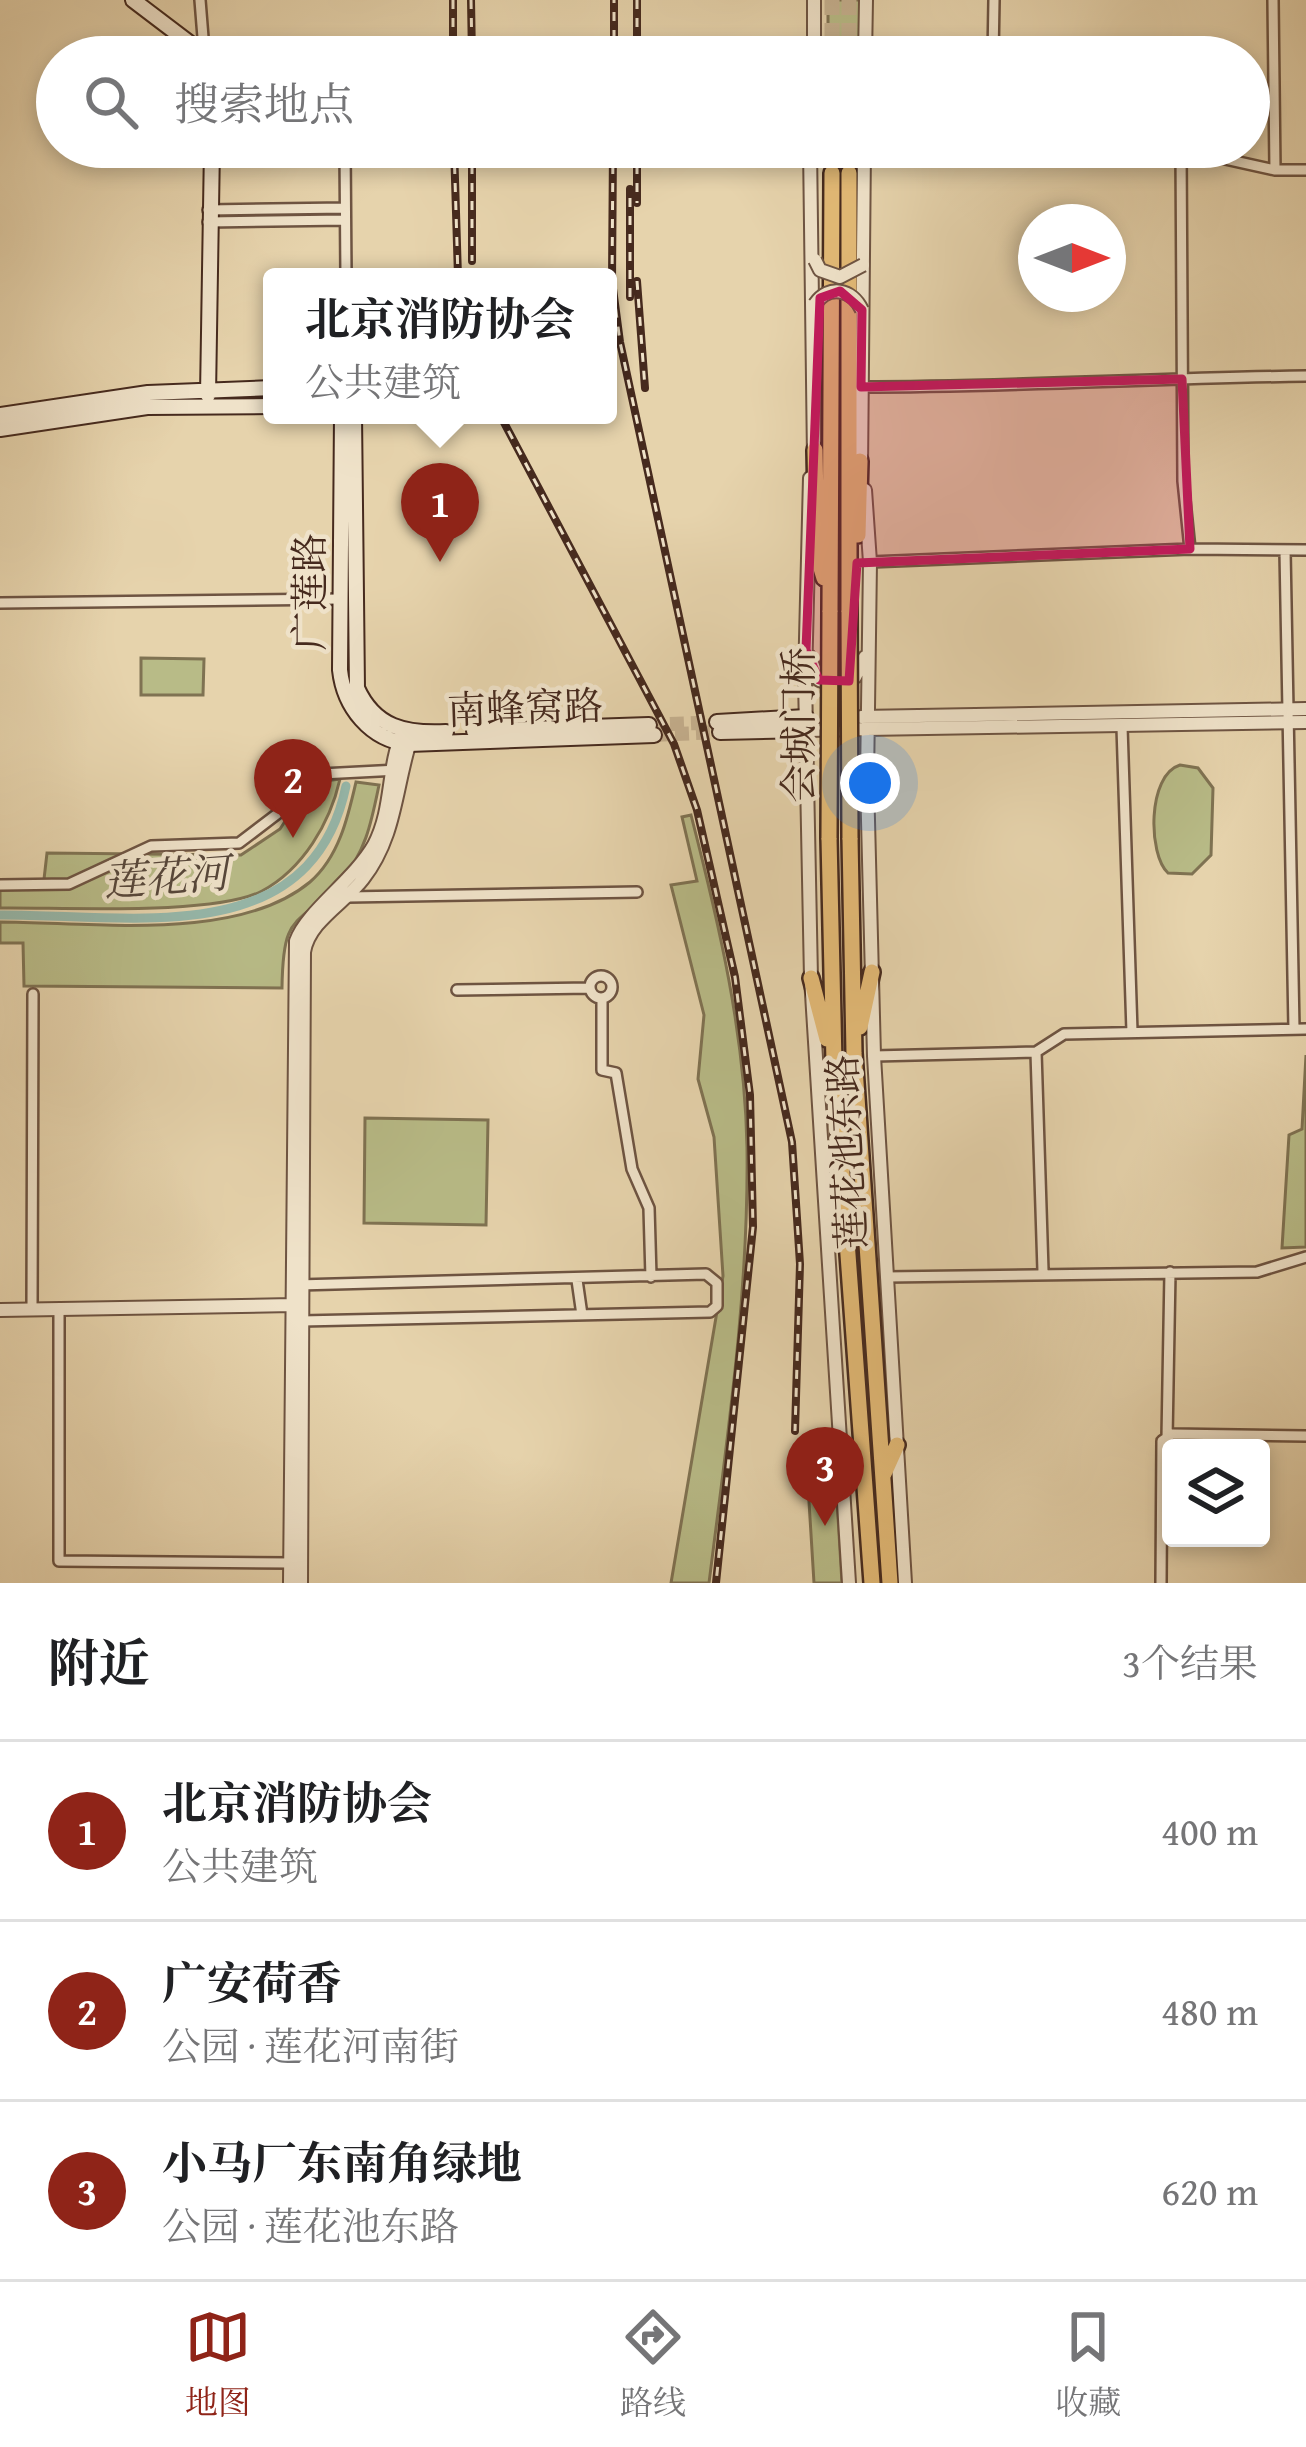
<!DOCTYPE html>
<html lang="zh">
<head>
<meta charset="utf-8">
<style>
  :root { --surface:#fff; --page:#f2f2f2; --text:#202124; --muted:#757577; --line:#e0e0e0; --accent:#8f2418 }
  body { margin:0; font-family:"Gentium Book Plus","Noto Serif SC",serif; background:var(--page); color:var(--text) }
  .controls { position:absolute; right:36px; bottom:36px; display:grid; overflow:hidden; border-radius:12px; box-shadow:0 6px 18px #0003 }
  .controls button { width:108px; height:108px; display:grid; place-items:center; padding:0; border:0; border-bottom:3px solid var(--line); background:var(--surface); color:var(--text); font:60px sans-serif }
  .compass { position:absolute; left:1018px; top:204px; width:108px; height:108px; border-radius:50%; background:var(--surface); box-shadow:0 6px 18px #0003; rotate:90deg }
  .you { position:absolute; left:870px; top:783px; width:42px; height:42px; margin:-30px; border:9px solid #fff; border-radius:50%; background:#1a73e8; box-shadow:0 0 0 18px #1a73e833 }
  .badge { display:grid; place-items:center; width:78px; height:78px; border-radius:50%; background:var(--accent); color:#fff; font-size:39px; font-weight:700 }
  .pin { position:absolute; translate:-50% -99px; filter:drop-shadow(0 3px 6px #0008) }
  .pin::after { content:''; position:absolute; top:63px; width:42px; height:36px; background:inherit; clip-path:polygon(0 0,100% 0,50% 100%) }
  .popup { position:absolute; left:263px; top:268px; width:354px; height:156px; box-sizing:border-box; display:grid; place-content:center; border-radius:12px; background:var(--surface); filter:drop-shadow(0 3px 9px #0005); font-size:39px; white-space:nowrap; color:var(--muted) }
  .popup b { font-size:45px; color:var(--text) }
  .popup::after { content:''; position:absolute; left:50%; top:100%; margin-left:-24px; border:24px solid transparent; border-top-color:var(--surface) }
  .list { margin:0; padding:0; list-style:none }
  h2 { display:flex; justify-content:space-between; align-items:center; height:156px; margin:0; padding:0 48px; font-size:51px }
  h2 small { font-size:39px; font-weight:400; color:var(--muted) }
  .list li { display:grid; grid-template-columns:78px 1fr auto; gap:36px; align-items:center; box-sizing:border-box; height:180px; padding:0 48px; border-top:3px solid var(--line) }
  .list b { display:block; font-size:45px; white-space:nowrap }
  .list p { margin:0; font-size:39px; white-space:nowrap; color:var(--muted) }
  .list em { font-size:39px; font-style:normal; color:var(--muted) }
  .icon { flex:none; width:66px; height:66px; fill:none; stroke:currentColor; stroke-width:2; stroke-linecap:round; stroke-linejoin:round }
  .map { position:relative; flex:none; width:1306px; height:1583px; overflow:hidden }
  .search { position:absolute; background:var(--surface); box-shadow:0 6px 18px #0003; left:36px; right:36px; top:36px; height:132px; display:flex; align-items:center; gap:30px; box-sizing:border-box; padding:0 42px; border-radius:66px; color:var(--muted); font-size:45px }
  .sheet { height:696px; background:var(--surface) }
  nav { display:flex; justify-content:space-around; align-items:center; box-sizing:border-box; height:168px; border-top:3px solid var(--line); background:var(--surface); font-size:33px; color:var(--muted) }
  nav a { display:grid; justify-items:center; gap:6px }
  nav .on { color:var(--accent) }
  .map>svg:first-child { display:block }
  .green { fill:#b8bb87; stroke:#7f7252; stroke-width:3 }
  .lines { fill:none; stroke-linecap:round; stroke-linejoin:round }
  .canal { stroke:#96b8ab; stroke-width:9 }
  .secondary-tunnel { stroke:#c6b190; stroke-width:14; stroke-dasharray:14 7; stroke-linecap:butt }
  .trunk-tunnel { stroke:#c6b190; stroke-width:15; stroke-dasharray:15 8; stroke-linecap:butt }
  .minor-casing { stroke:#6e5442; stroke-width:14 }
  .tertiary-casing { stroke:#6e5442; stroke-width:16 }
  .secondary-casing { stroke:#462a1e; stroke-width:18 }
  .trunk-casing { stroke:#462a1e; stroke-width:20 }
  .minor { stroke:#efe2c9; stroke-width:9 }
  .tertiary { stroke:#efe2c9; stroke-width:12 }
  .secondary { stroke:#efe2c9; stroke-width:14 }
  .trunk { stroke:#e3ba76; stroke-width:15 }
  .rail-casing { stroke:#462a1e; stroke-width:8 }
  .rail { stroke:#efe2c9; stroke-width:3; stroke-dasharray:9; stroke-linecap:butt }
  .tertiary-bridge-casing { stroke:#6e5442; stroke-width:16; stroke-linecap:butt }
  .trunk-bridge-casing { stroke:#462a1e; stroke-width:20; stroke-linecap:butt }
  .tertiary-bridge { stroke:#efe2c9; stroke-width:12 }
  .trunk-bridge { stroke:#e3ba76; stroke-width:15 }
  .marked { fill:#c2185b; fill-opacity:0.2; stroke:#c2185b; stroke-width:9; stroke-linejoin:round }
  .labels { text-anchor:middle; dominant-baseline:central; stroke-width:9; stroke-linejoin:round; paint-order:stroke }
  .street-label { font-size:39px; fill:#462a1e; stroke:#efe2c9 }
  .water-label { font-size:42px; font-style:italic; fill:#56463a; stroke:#efe2c9 }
</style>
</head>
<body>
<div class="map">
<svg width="1306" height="1583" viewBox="0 0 1306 1583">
  <rect width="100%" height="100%" fill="#e6d3ac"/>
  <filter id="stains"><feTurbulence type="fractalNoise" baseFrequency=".00167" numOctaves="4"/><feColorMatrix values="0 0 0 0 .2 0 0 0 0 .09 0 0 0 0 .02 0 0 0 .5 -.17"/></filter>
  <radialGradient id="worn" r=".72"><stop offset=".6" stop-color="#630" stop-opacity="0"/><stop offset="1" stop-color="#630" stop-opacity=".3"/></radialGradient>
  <path class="green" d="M828,0h32l1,57h-33z
    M141,658l63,1 -1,36h-62z
    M1180,765l18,3 15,20 -2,67 -19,19 -24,-1c-20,-18 -21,-98 12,-108z
    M340,779c-10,44 -37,90 -78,112 -48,25 -202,16 -262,17v-19l43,-1 4,-35 194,2 39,-26 30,-46z
    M356,782l23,3c-7,34 -13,68 -38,95 -46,50 -58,31 -59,108l-258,-2 -1,-43h-23v-21c91,0 237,21 310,-40 29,-25 38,-65 46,-100z
    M691,815c28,109 54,219 56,332 2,146 -20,292 -38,436h-38l52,-307 -9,-139 -16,-58 6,-64 -33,-130 26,-4 -15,-64z
    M1306,1055v192l-24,1 7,-113 13,-6z
    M365,1118l123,2 -2,105 -122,-2z
    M835,1467l7,116h-28l-7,-114z"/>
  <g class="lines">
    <path class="canal" d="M0,915c130,-1 311,38 346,-129"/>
    <path class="secondary-tunnel" d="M649,725l68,-3
      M654,735l66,-3"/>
    <path class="trunk-tunnel" d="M832,0v57
      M849,0v57
      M832,147v26
      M849,147v26"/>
    <g class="minor-casing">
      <path id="minor" d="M200,0l4,50
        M1273,0l2,170
        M345,47v10
        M993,57l1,-57
        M345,147l1,130
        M1171,147l104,23h31
        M1181,149l2,332 7,68
        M208,210l137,-2
        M208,222l137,-2
        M861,387c149,0 296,-9 445,-11
        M1285,551l9,478
        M870,562l320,-13 116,1
        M0,603l340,-4
        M1122,727l10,305
        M0,885l69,-1 82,-38 88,-3 46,-35 17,-33 96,-5
        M348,897l289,-5
        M590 987a11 11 0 1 1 22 0a11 11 0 1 1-22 0Z
        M457,990l133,-2
        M602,999v71l14,3 16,96 17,39 2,69
        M1036,1052l28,-18 242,-5
        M874,1056l162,-4 7,219
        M886,1277l371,-5 49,-15
        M577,1280l5,35
        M298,1285l408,-11 11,9v23l-7,6 -409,9
        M32,1310l1,-316
        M59,1310v251l232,2
        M1167,1438l3,-166
        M1161,1583l1,-142 10,-7 134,2"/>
    </g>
    <g class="tertiary-casing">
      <path id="tertiary" d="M814,0v57
        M865,57l1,-57
        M810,147l4,311
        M861,470l3,-323
        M810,478l-5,201 6,299 38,605
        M865,490l5,72 -3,219 7,275 31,527
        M809,656l10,24 21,6 15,-9 10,-20
        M861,717l445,-8
        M806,730l500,-8
        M0,1310l293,-5
        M290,1583l6,-642c10,-29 58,-61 78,-96 19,-36 13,-76 28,-112
        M301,1583l3,-631c5,-31 41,-49 59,-73 34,-44 32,-93 49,-144"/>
    </g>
    <g class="secondary-casing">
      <path id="secondary" d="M133,0l75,57
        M208,395l4,-248
        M0,415l148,-22 124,-5
        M342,415l-2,255c4,37 30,70 69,74l245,-9
        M354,415l3,273c18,40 49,46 89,44
        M0,429l147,-22 125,-1
        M717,722l89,-5
        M474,731l175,-6
        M720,732l86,-2"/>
    </g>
    <g class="trunk-casing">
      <path id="trunk" d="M815,450l2,105 7,23
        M858,535l2,-74
        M830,612l2,-439
        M849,612v-439
        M829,838l5,225 38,520
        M850,838l4,215 36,530
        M811,978l16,61
        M860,1027l12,-55
        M883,1476l14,-31"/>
    </g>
    <use href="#minor" class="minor"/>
    <use href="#tertiary" class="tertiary"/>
    <use href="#secondary" class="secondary"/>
    <use href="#trunk" class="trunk"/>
    <g class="rail-casing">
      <path id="rail" d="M453,0v57
        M471,0l1,57
        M637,0v57
        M614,57v-57
        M454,147l4,130
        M472,147v114
        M613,147l-1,134 8,61 172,800 8,122 -5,167
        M637,147v56
        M637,281l8,107
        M630,297v-108
        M500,415l174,329 23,66 38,167 15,118 3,132 -37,356"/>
    </g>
    <use href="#rail" class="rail"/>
    <g class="tertiary-bridge-casing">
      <path id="tertiary-bridge" d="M815,260l5,10 20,7 23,-12
        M815,304c14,-20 37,-15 47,6"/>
    </g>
    <g class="trunk-bridge-casing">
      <path id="trunk-bridge" d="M849,612l1,226
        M829,838l1,-226"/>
    </g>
    <use href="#tertiary-bridge" class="tertiary-bridge"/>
    <use href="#trunk-bridge" class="trunk-bridge"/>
  </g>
  <path class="marked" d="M840,291l22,19 -1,77 321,-8 8,170 -333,14 -8,118 -30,-1 -13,-30 14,-352z"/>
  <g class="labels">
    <g class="street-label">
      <text transform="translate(308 592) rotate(-90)">广莲路</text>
      <text transform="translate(525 707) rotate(-2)">南蜂窝路</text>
      <text transform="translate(797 725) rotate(-90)">会城门桥</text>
      <text transform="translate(846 1152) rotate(-93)">莲花池东路</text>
    </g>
    <g class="water-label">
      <text transform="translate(166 876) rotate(-4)">莲花河</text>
    </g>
  </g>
  <rect width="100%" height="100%" filter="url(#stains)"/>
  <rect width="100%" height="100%" fill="url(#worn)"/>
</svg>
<div class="controls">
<button><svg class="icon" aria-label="layers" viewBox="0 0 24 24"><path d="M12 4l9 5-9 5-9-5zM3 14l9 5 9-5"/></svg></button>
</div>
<svg class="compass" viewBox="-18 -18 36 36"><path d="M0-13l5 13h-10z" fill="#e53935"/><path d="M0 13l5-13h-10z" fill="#757577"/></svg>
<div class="you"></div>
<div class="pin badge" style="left:440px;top:562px">1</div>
<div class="popup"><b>北京消防协会</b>公共建筑</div>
<div class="pin badge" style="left:293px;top:838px">2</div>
<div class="pin badge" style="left:825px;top:1526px">3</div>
<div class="search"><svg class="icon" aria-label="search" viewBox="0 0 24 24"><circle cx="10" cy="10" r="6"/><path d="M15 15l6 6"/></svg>搜索地点</div>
</div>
<section class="sheet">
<h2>附近<small>3个结果</small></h2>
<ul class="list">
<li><span class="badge">1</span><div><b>北京消防协会</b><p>公共建筑</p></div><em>400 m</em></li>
<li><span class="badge">2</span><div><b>广安荷香</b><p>公园 · 莲花河南街</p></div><em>480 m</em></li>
<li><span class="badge">3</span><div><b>小马厂东南角绿地</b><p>公园 · 莲花池东路</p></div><em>620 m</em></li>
</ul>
</section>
<nav>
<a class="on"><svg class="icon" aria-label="map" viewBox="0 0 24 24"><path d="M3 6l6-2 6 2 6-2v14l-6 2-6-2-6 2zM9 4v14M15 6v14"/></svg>地图</a>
<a><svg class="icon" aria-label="directions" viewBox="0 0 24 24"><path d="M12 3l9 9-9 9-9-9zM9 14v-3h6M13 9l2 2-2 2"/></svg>路线</a>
<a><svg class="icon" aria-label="saved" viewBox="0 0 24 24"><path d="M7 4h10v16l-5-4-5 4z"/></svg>收藏</a>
</nav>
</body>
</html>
